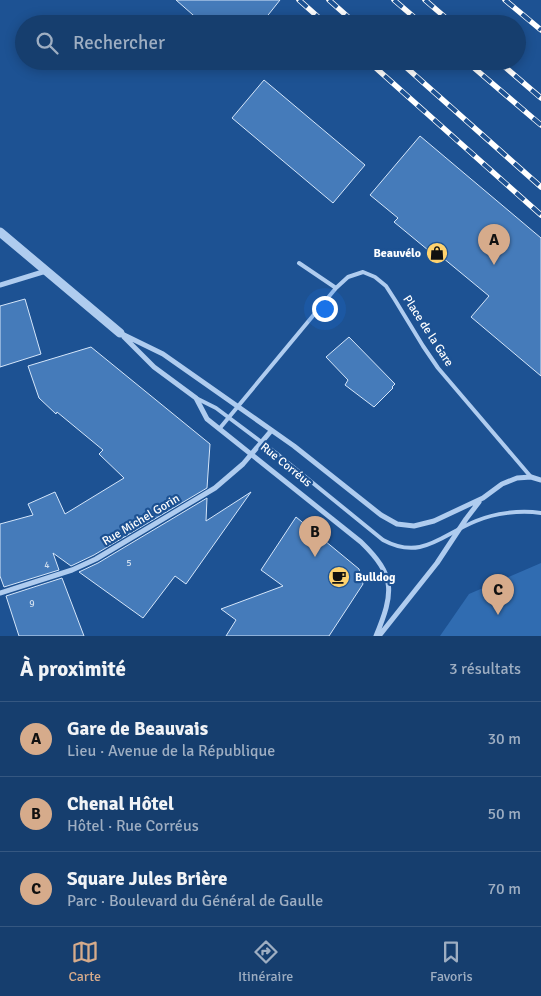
<!DOCTYPE html>
<html lang="fr">
<head>
<meta charset="utf-8">
<style>
  :root { --surface:#163e6e; --page:#234976; --text:#f1f3f6; --muted:#9eaec2; --line:#355781; --accent:#d6ab8b }
  body { margin:0; font-family:Signika,sans-serif; background:var(--page); color:var(--text) }
  .you { position:absolute; left:324px; top:308px; width:18px; height:18px; margin:-12px; border:4px solid #fff; border-radius:50%; background:#1a73e8; box-shadow:0 0 0 8px #1a73e833 }
  .badge { display:grid; place-items:center; width:32px; height:32px; border-radius:50%; background:var(--accent); color:#111; font-size:16px; font-weight:700 }
  .pin { position:absolute; translate:-50% -41px; filter:drop-shadow(0 1px 2px #0008) }
  .pin::after { content:''; position:absolute; top:26px; width:18px; height:15px; background:inherit; clip-path:polygon(0 0,100% 0,50% 100%) }
  .list { margin:0; padding:0; list-style:none }
  h2 { display:flex; justify-content:space-between; align-items:center; height:65px; margin:0; padding:0 20px; font-size:21px }
  h2 small { font-size:16px; font-weight:400; color:var(--muted) }
  .list li { display:grid; grid-template-columns:32px 1fr auto; gap:15px; align-items:center; box-sizing:border-box; height:75px; padding:0 20px; border-top:1px solid var(--line) }
  .list b { display:block; font-size:19px; white-space:nowrap }
  .list p { margin:0; font-size:16px; white-space:nowrap; color:var(--muted) }
  .list em { font-size:16px; font-style:normal; color:var(--muted) }
  .icon { flex:none; width:28px; height:28px; fill:none; stroke:currentColor; stroke-width:2; stroke-linecap:round; stroke-linejoin:round }
  .map { position:relative; flex:none; width:541px; height:636px; overflow:hidden }
  .search { position:absolute; background:var(--surface); box-shadow:0 2px 12px #0003; left:15px; right:15px; top:15px; height:55px; display:flex; align-items:center; gap:12px; box-sizing:border-box; padding:0 18px; border-radius:28px; color:var(--muted); font-size:19px }
  .sheet { height:290px; background:var(--surface) }
  nav { display:flex; justify-content:space-around; align-items:center; box-sizing:border-box; height:70px; border-top:1px solid var(--line); background:var(--surface); font-size:14px; color:var(--muted) }
  nav a { display:grid; justify-items:center; gap:2px }
  nav .on { color:var(--accent) }
  .map>svg:first-child { display:block }
  .green { fill:#306cb1 }
  .building { fill:#457bba; stroke:#d5e6fa }
  .lines { fill:none; stroke-linecap:round; stroke-linejoin:round }
  .service { stroke:#afccef; stroke-width:4 }
  .minor { stroke:#afccef; stroke-width:5 }
  .tertiary { stroke:#afccef; stroke-width:9 }
  .rail-casing { stroke:#fff; stroke-width:5.5 }
  .rail { stroke:#1d5293; stroke-width:4; stroke-dasharray:11; stroke-linecap:butt }
  .labels { text-anchor:middle; dominant-baseline:central; stroke-width:4.5; stroke-linejoin:round; paint-order:stroke }
  .number-label { font-size:10px; fill:#d0deee }
  .poi-label { font-size:12px; font-weight:bold; fill:#fff; stroke:#1d5293; text-anchor:end }
  .street-label { font-size:12px; fill:#fff; stroke:#1d5293 }
</style>
</head>
<body>
<div class="map">
<svg width="541" height="636" viewBox="0 0 541 636">
  <rect width="100%" height="100%" fill="#1d5293"/>
  <path class="green" d="M541,563v73h-101l29,-42z"/>
  <path class="building" d="M176,0h104l-19,24h-62l2,-2z
    M264,80l101,85 -32,38 -101,-85z
    M420,136l121,102v138l-70,-59 18,-21 -52,-43 -3,2 -40,-33 4,-4 -28,-23z
    M25,299l16,55 -41,13v-61z
    M349,337l46,47 -3,3 1,1 -19,19 -29,-22 3,-5 -22,-23z
    M91,347l119,97 -3,44 -113,67 -23,11 -18,-13 6,17 -55,17 -4,-11v-52l33,-9 -5,-11 27,-12 10,22 59,-36 -25,-24 4,-4 -46,-38 -1,2 -17,-16 -11,-32z
    M251,492l-65,92 -11,-8 -32,42 -64,-46 19,-9 109,-65 -1,23z
    M296,517l63,52 4,15 -34,52h-103l10,-16 -15,-11 62,-23 -22,-16z
    M62,578l22,58h-65l-13,-40z"/>
  <g class="lines">
    <path class="service" d="M299,263l37,25 12,-11 15,-5 12,5 11,9 9,14 28,46 15,22 93,109
      M196,398l20,10 60,45 107,87c39,21 58,-5 93,-19 19,-8 44,-11 65,-8
      M220,428l116,-140"/>
    <path class="minor" d="M0,285l46,-14
      M120,333l43,21 131,92 87,69 16,9 17,2 20,-5 49,-23 19,-14 15,-6 14,-1 10,3
      M124,337l30,30 42,31 11,21 154,123c35,34 33,50 15,94
      M0,593l72,-23 24,-11 119,-71 28,-24 28,-33
      M379,636l58,-73 29,-44 13,-17"/>
    <path class="tertiary" d="M0,232l120,101"/>
    <g class="rail-casing">
      <path id="rail" d="M299,0l27,24
        M329,0l27,24
        M394,0l28,24
        M425,0l28,24
        M505,0l36,30
        M368,61l173,154
        M399,61l142,126
        M466,61l75,64
        M498,61l43,37"/>
    </g>
    <use href="#rail" class="rail"/>
  </g>
  <defs>
    <g id="shop-disc" transform="scale(1.125)"><circle r="9.5" fill="#fed26e" stroke="#1d5293"/><path d="M-5-2.5h2.3a2.7 3.5 0 0 1 5.4 0H5L5.5 6h-11ZM-1.5-2.5h3a1.5 2.3 0 0 0-3 0Z" fill="#111"/></g>
    <g id="cafe-disc" transform="scale(1.125)"><circle r="9.5" fill="#fed26e" stroke="#1d5293"/><path d="M-5.5-4.5H6V0H3Q3 3.5 0 3.5H-2.5Q-5.5 3.5-5.5 0ZM3-3.2v2h1.7v-2ZM-6 4.5H4V6H-6Z" fill="#111"/></g>
  </defs>
  <g fill-rule="evenodd">
    <use href="#shop-disc" x="437" y="253"/>
    <use href="#cafe-disc" x="339" y="577"/>
  </g>
  <g class="labels">
    <g class="number-label">
      <text x="129" y="563">5</text>
      <text x="47" y="565">4</text>
      <text x="32" y="604">9</text>
    </g>
    <g class="poi-label">
      <text x="421" y="253">Beauvélo</text>
      <text x="355" y="577" text-anchor="start">Bulldog</text>
    </g>
    <g class="street-label">
      <text transform="translate(428 331) rotate(57)">Place de la Gare</text>
      <text transform="translate(286 465) rotate(39)">Rue Corréus</text>
      <text transform="translate(141 520) rotate(-31)">Rue Michel Gorin</text>
    </g>
  </g>
</svg>
<div class="you"></div>
<div class="pin badge" style="left:494px;top:265px">A</div>
<div class="pin badge" style="left:315px;top:557px">B</div>
<div class="pin badge" style="left:498px;top:615px">C</div>
<div class="search"><svg class="icon" aria-label="search" viewBox="0 0 24 24"><circle cx="10" cy="10" r="6"/><path d="M15 15l6 6"/></svg>Rechercher</div>
</div>
<section class="sheet">
<h2>À proximité<small>3 résultats</small></h2>
<ul class="list">
<li><span class="badge">A</span><div><b>Gare de Beauvais</b><p>Lieu · Avenue de la République</p></div><em>30 m</em></li>
<li><span class="badge">B</span><div><b>Chenal Hôtel</b><p>Hôtel · Rue Corréus</p></div><em>50 m</em></li>
<li><span class="badge">C</span><div><b>Square Jules Brière</b><p>Parc · Boulevard du Général de Gaulle</p></div><em>70 m</em></li>
</ul>
</section>
<nav>
<a class="on"><svg class="icon" aria-label="map" viewBox="0 0 24 24"><path d="M3 6l6-2 6 2 6-2v14l-6 2-6-2-6 2zM9 4v14M15 6v14"/></svg>Carte</a>
<a><svg class="icon" aria-label="directions" viewBox="0 0 24 24"><path d="M12 3l9 9-9 9-9-9zM9 14v-3h6M13 9l2 2-2 2"/></svg>Itinéraire</a>
<a><svg class="icon" aria-label="saved" viewBox="0 0 24 24"><path d="M7 4h10v16l-5-4-5 4z"/></svg>Favoris</a>
</nav>
</body>
</html>
